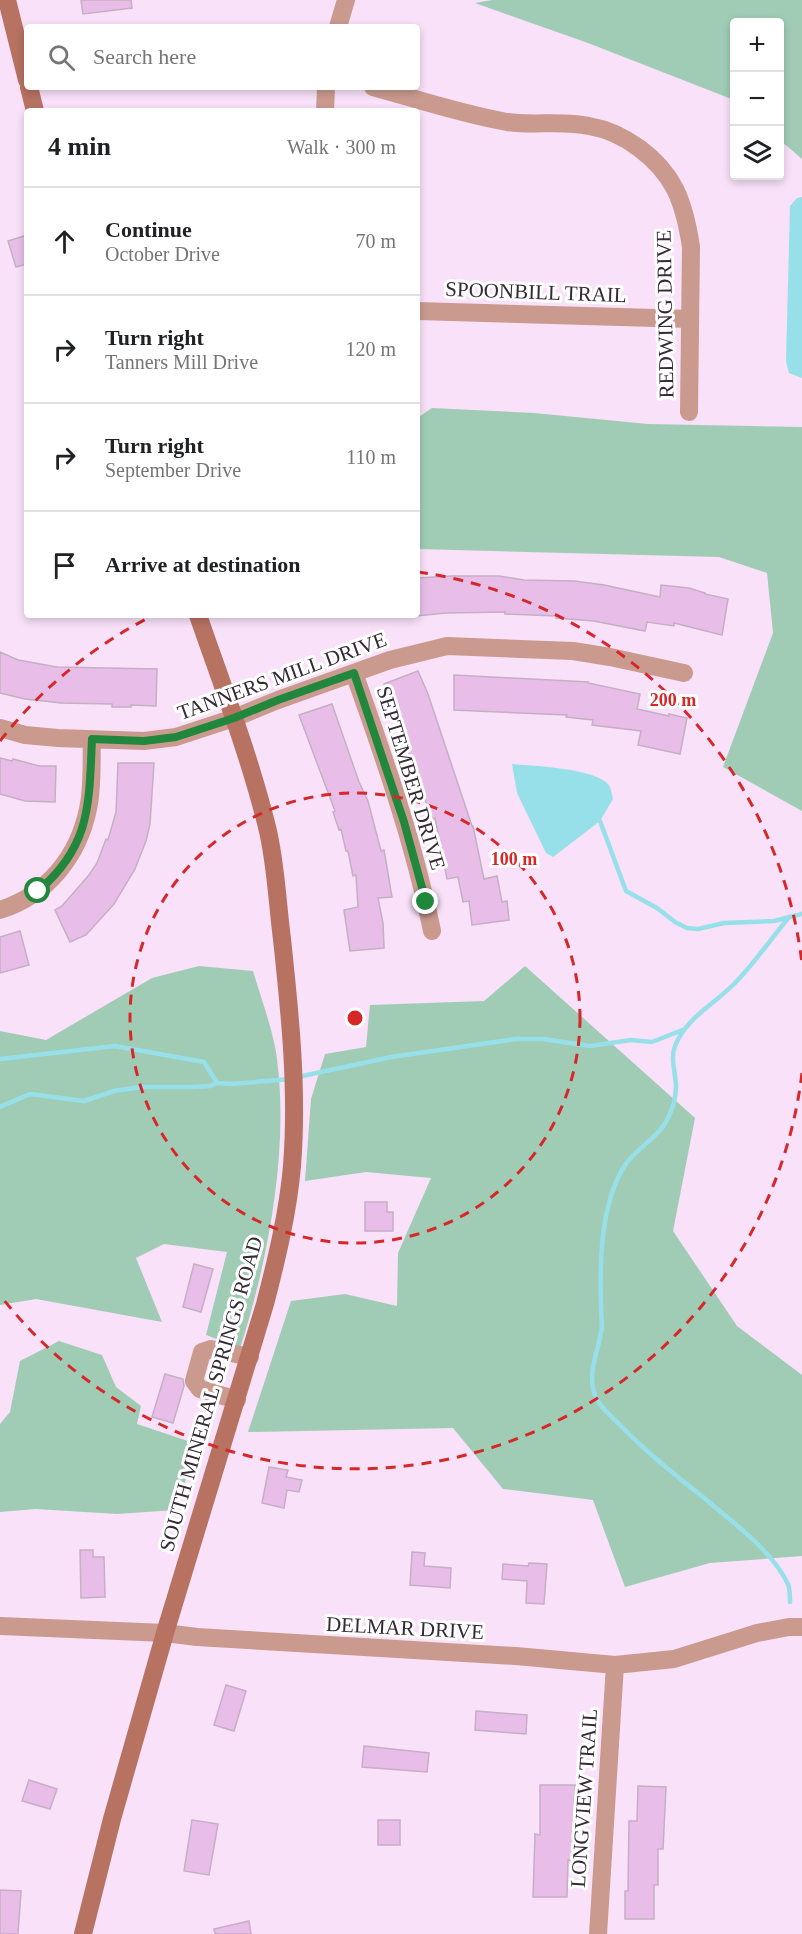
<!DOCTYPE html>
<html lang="en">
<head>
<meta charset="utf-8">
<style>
  :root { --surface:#fff; --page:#f2f2f2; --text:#202124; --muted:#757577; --line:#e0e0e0 }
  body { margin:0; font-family:Georgia,serif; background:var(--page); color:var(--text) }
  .controls { position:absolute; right:18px; top:18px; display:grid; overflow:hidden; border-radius:6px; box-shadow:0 3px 9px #0003 }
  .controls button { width:54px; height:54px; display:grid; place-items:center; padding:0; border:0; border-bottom:2px solid var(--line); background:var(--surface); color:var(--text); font:30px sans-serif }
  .stop { position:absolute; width:18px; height:18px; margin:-14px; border:4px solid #20873d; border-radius:50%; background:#fff }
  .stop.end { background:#20873d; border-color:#fff; box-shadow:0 2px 6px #0008 }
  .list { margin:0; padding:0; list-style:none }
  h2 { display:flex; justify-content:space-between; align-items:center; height:78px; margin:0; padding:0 24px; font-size:26px }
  h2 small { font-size:20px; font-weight:400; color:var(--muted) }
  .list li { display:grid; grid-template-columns:39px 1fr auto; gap:18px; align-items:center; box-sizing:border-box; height:108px; padding:0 24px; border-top:2px solid var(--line) }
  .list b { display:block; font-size:22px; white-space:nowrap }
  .list p { margin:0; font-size:20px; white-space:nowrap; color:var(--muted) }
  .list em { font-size:20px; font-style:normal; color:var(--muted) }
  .icon { flex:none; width:33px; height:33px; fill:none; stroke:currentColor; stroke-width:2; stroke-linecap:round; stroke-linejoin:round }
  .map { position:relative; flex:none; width:802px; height:1934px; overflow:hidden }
  .search { position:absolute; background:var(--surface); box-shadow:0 3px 9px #0003; left:24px; top:24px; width:396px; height:66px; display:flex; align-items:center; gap:15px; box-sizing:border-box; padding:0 21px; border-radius:6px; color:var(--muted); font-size:22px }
  .panel { position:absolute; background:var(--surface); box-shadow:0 3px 9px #0003; left:24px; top:108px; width:396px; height:510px; border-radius:6px }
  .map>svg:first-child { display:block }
  .green { fill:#a0ccb5 }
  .water { fill:#97e0ea }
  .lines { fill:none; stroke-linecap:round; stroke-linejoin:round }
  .stream { stroke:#97e0ea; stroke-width:4.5 }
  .building { fill:#e8bee9; stroke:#c5afc5; stroke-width:1.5 }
  .street { stroke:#ca9a8e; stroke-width:18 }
  .secondary { stroke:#b77262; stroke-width:18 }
  .route { stroke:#20873d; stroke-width:8 }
  .ring { fill:none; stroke:#d62828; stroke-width:3; stroke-dasharray:10 8 }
  .labels { text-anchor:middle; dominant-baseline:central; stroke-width:6; stroke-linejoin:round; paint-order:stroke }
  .street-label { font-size:21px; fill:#342b34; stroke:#fff }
  .centre { fill:#d62828; stroke:#fff; stroke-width:3 }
  .ring-label { font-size:18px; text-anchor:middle; font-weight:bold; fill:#d62828; stroke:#fff; stroke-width:6; stroke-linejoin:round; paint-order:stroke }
</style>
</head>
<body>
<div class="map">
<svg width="802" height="1934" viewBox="0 0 802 1934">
  <rect width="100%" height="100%" fill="#f8e1f9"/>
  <path class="green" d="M492,0h310v159l-22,-19v-118h-46v78l-146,-57 -113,-40z
    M432,408l102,5 114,11 154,3v384l-79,-44 50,-134 -6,-60 -48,-16 -302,-8v-131z
    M199,966l54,5c8,27 21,62 24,88 12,92 -9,202 -37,289l-34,-13 21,-83 -63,-8 -28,14 26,64 -126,-23 -36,6v-274l46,9 106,-62z
    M525,966l170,152 -22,113 64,95 65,49v181l-92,7 -85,24 -32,-87 -90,-11 -50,-61 -205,4 43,-131 54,-7 52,12 1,-53 33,-75 -65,-6 -61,9 6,-82 14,-45 41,-7 4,-42 114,-4z
    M59,1341l43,14 14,32 25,19 -4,18 60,20 -21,66 -59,4 -81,-5 -36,3v-88l10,-12 10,-51z"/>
  <path class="water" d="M802,197v181l-13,-5 -3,-12 4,-155 7,-8z
    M512,764c22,2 83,4 97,21 2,4 3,10 4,14l-13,22 -47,36 -7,-4 -29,-60z"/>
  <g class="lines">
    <path class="stream" d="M600,821l26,70 31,17 18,14 12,6 11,1 26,-6 50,-2 28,-7
      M789,917c-18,22 -35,47 -55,67 -21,21 -48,34 -59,62 -5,13 1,28 1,41 0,11 -4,25 -10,35 -10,17 -29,26 -41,43 -27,42 -26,112 -23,161 -2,21 -13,40 -9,62 2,15 16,26 26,36 28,29 59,53 90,78 27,23 63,49 79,82 2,5 2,12 2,18
      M0,1059l115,-13 89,16 13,21
      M298,1077l93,-20 125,-18h27l47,7 41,-6 21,2 33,-13
      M0,1107l30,-13 54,7 30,-10 28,-4h51l17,-1 7,-3 15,1 58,-5"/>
  </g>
  <path class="building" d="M81,0h50l1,8 -49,6z
    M27,235v29l-11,3 -8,-26z
    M452,576h47l25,4 50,1 30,4 56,12 1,-12 28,3 16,5v1l23,5 -6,36 -48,-12v3l-27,-4 -2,9 -51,-10 -38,-3v-2l-51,-2v-2l-59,1 -29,3v-38z
    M0,652l18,8 39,7 100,2 -1,37 -25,-1v2h-19v-3l-51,-1 -36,-4 -25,-6z
    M418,671l10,23 44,132h1l11,53 13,-3 5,26 5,-1 2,19 -37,5 -3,-24 -6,1 -5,-25 -11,2 -12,-61 -3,1 -48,-135z
    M454,675l134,7v1l52,11 -3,15 32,7v-2l18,4 -7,36 -42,-9 3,-14 -49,-6 1,-5 -27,-3 1,-2 -113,-5z
    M332,704l27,78 9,19 13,50 3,-1 8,47 -14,1 5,25 1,25 -34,3 -6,-41 14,-3 -2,-32 -3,1 -5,-25h-2l-5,-22 -2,1 -6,-18 2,-1 -36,-96z
    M0,758l12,3 1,-2 26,7h17l-1,36 -30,-1 -25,-7z
    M118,763h36l-4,61 -4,17 -11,28 -21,35 -28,31 -16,7 -15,-32 7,-4 27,-31 8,-12 9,-24 2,1 8,-28z
    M20,931l9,34 -29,8v-36z
    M365,1202h22v10h6v19h-28z
    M194,1264l19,5 -12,43 -18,-5z
    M165,1374l18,5 1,7 -11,37 -21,-6z
    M269,1467l19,3 -2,7 16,3 -3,12 -12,-2 -3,18 -22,-5z
    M80,1550h13v7h11l1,40 -24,1z
    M412,1552l13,1 -1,13 27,2 -1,20 -40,-3z
    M529,1563l18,1 -3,40 -18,-1 1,-22 -25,-2 1,-15 25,2z
    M226,1685l20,6 -12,40 -20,-6z
    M476,1711l51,4 -1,19 -51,-4z
    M364,1746l65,7 -2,19 -65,-5z
    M29,1780l28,9 -7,20 -28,-8z
    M540,1785h35l-3,76 -4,-1 -1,37h-34l2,-63 5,1z
    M638,1786l28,1 -3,62h-5v36h-4v34h-29v-28h3l1,-70h8z
    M192,1820l26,4 -9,51 -25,-4z
    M378,1820h22v25h-22z
    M0,1890l21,1 -3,43h-18z
    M249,1921l2,13h-36l-1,-5z"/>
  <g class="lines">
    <path class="street" d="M338,27l8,-27
      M373,87c44,12 88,27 134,35 27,4 55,-2 82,4 35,6 70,32 86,63 9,18 13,38 16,58l-2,165
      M325,111l1,-24
      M417,311l273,8
      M354,673c30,84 60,170 78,258
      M0,728l25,7 33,3 86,3 32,-4 58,-19 44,-18 112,-40 57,-14 126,5 37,6 74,16
      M0,910c47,-15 78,-53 88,-101 5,-22 3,-47 4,-70
      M237,1400l-37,-11 -6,-8 8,-29 9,-3 39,8
      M0,1626l165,7 32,4 319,19 99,9 59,-6 83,-26 32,-6h13
      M598,1934l17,-269"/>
    <path class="secondary" d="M7,0l20,80
      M29,87l6,24
      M83,1934l29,-115 53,-186 100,-329c12,-46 23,-92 27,-138 6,-76 -2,-152 -10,-227 -5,-38 -6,-76 -15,-112 -18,-73 -45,-142 -69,-212"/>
  </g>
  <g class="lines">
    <path class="route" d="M38,891c53,-45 51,-87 54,-152l52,2 32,-4 58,-19 44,-18 76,-27 50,149 22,80"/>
  </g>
  <g class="ring">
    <circle cx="355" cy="1018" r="225"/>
    <path d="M802 1073A450 450 0 0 1 0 1295M0 741A450 450 0 0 1 154 615M418 572A450 450 0 0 1 802 963"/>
  </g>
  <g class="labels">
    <g class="street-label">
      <text transform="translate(536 292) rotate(2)">SPOONBILL TRAIL</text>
      <text transform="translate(665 314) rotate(-91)">REDWING DRIVE</text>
      <text transform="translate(282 676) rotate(-20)">TANNERS MILL DRIVE</text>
      <text transform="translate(411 778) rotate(73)">SEPTEMBER DRIVE</text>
      <text transform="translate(211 1394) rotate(-74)">SOUTH MINERAL SPRINGS ROAD</text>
      <text transform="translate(405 1628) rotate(3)">DELMAR DRIVE</text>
      <text transform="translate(584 1798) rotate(-86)">LONGVIEW TRAIL</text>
    </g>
  </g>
  <circle cx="355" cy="1018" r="9" class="centre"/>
  <g class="ring-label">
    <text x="673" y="706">200 m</text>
    <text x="514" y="865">100 m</text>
  </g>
</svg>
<div class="controls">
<button>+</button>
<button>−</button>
<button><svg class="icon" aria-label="layers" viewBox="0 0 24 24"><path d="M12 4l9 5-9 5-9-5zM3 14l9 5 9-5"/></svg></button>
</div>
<div class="stop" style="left:38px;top:891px"></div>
<div class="stop end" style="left:426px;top:902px"></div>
<div class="search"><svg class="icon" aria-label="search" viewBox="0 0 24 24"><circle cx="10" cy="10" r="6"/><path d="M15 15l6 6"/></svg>Search here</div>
<section class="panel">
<h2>4 min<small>Walk · 300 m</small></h2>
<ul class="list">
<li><svg class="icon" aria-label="ahead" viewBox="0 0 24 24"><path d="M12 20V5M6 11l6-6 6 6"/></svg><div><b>Continue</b><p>October Drive</p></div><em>70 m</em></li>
<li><svg class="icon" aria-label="right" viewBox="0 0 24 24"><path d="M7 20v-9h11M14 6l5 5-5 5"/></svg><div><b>Turn right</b><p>Tanners Mill Drive</p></div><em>120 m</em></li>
<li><svg class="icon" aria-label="right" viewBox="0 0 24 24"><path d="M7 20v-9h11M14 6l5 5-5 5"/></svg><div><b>Turn right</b><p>September Drive</p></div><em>110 m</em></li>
<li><svg class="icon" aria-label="arrive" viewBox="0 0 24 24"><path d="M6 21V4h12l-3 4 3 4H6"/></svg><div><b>Arrive at destination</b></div></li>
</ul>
</section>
</div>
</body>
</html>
